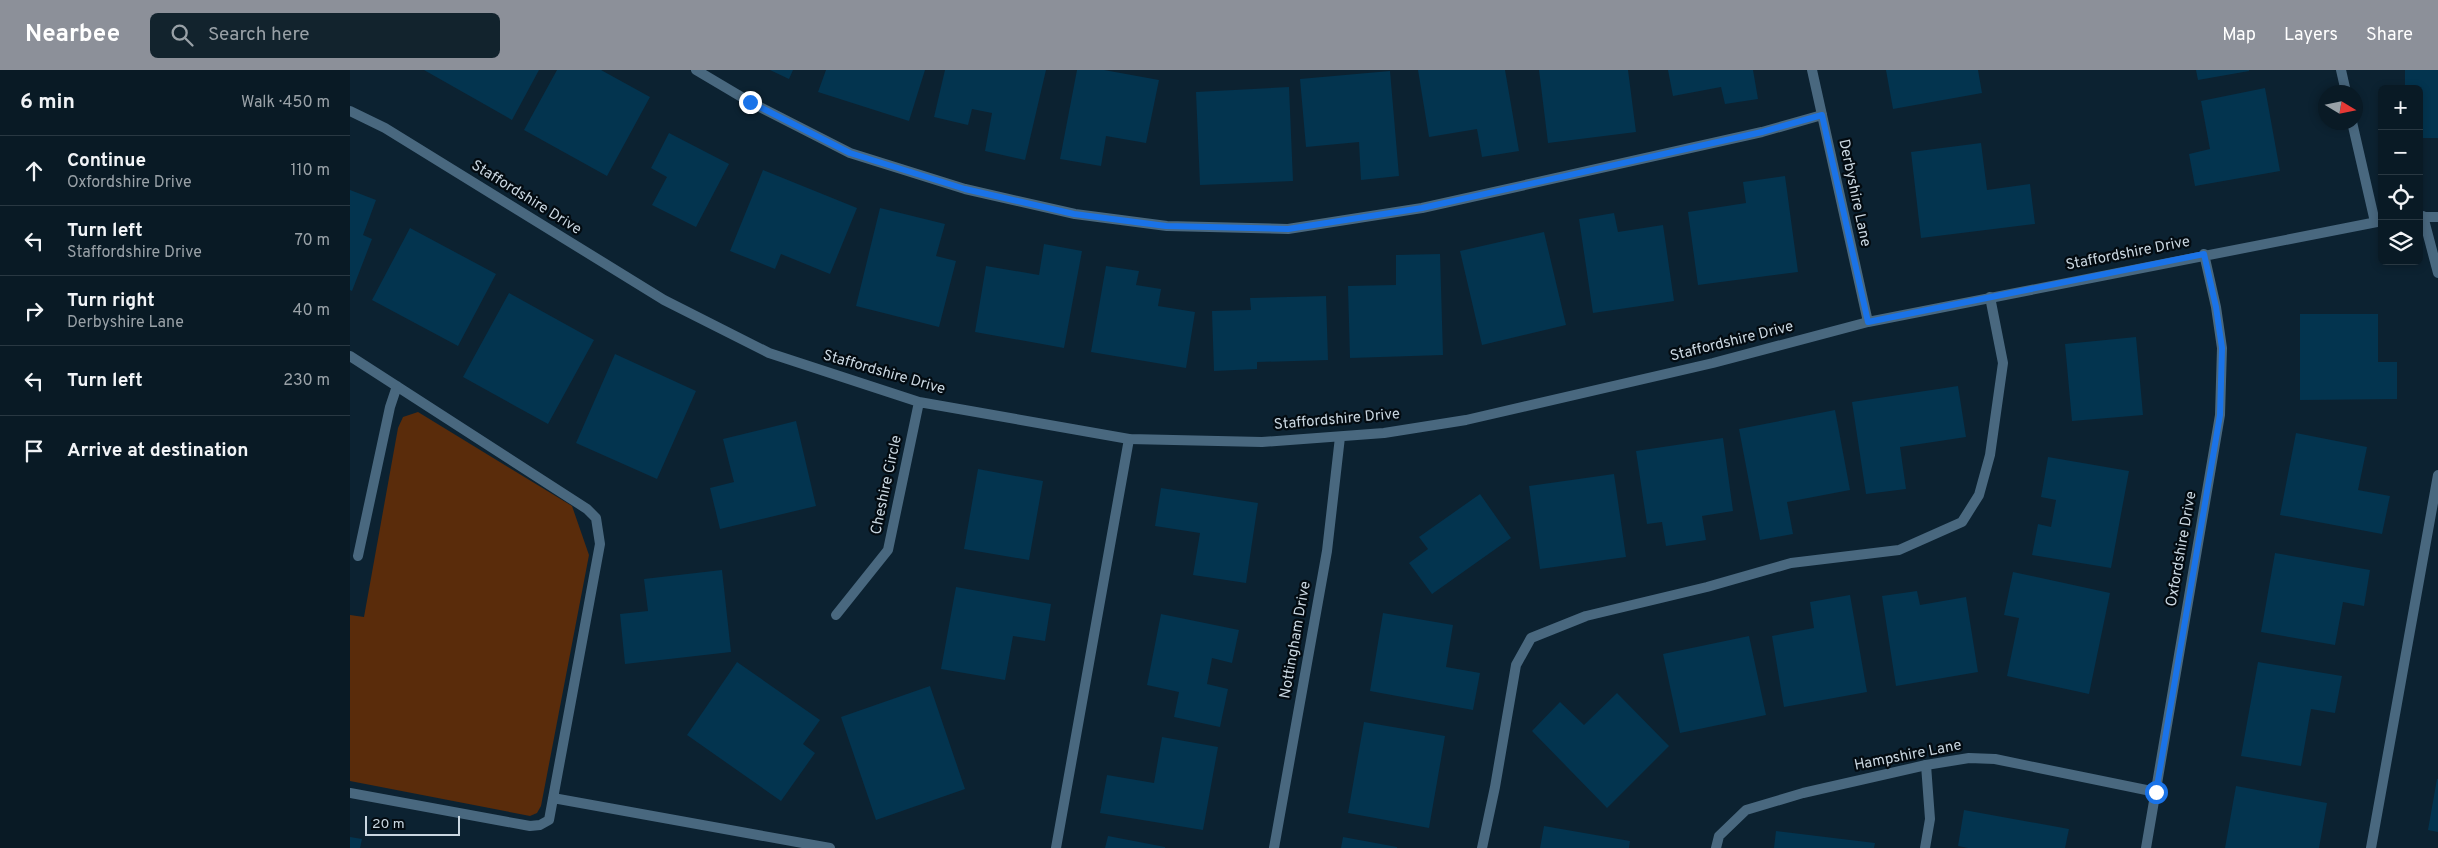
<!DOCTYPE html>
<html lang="en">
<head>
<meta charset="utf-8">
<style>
  :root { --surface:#091a25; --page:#12232d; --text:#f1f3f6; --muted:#99a1a7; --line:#293842; --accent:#8c9099 }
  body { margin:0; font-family:Overpass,sans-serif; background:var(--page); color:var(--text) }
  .controls { position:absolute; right:15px; top:15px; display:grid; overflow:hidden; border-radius:8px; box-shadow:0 2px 8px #0003 }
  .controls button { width:45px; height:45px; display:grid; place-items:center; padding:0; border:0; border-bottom:1px solid var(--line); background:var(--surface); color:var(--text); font:25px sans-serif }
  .compass { position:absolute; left:1968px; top:15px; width:45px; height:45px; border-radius:50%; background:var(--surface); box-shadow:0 2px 8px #0003; rotate:100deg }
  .scale { position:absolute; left:15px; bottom:12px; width:95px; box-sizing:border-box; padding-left:5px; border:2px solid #cad7e1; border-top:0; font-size:14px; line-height:18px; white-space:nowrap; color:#cad7e1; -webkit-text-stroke:4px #030b11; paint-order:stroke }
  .stop { position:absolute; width:15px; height:15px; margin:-11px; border:4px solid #1a73e8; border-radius:50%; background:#fff }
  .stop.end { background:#1a73e8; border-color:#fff; box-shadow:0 1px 5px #0008 }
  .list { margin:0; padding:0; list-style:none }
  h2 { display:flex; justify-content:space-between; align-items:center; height:65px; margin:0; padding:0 20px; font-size:21px }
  h2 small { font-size:16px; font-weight:400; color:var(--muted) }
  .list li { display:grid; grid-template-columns:32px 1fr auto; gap:15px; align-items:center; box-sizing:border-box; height:70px; padding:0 20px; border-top:1px solid var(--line) }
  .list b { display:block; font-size:19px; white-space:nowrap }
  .list p { margin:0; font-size:16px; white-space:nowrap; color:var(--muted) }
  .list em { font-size:16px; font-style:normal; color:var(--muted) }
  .icon { flex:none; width:28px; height:28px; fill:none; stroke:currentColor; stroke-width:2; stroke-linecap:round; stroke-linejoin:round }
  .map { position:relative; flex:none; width:2088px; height:778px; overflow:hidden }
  header { display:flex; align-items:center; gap:30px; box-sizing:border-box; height:70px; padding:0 25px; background:var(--accent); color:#fff }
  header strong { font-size:24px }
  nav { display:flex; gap:28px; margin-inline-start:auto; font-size:18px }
  .search { width:350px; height:45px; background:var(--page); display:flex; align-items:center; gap:12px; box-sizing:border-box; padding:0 18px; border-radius:8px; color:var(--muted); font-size:19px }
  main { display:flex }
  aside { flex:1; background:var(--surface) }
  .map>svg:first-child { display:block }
  .green { fill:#5a2c0b }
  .building { fill:#03344f }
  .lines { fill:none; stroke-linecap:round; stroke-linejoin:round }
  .lane { stroke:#49687f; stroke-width:10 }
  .street { stroke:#49687f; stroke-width:10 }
  .route { stroke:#1a73e8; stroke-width:6 }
  .labels { text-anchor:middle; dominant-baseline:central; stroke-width:4.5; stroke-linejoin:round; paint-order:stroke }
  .street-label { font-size:15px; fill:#cad7e1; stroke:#030b11 }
</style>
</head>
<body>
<header>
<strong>Nearbee</strong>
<div class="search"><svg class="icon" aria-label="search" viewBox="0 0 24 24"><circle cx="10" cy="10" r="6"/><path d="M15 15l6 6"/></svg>Search here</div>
<nav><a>Map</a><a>Layers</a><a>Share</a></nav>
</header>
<main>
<aside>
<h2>6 min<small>Walk · 450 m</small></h2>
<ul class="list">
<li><svg class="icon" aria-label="ahead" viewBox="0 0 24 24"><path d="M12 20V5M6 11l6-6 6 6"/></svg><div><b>Continue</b><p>Oxfordshire Drive</p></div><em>110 m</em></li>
<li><svg class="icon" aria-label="left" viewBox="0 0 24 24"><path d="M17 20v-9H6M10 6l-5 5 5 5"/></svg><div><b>Turn left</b><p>Staffordshire Drive</p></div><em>70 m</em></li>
<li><svg class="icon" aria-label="right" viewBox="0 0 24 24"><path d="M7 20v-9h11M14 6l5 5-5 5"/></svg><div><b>Turn right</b><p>Derbyshire Lane</p></div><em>40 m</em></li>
<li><svg class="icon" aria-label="left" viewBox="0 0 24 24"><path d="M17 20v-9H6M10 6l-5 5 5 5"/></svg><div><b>Turn left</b></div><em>230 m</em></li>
<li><svg class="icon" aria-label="arrive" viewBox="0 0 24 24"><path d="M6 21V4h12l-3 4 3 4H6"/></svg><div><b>Arrive at destination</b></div></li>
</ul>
</aside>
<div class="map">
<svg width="2088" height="778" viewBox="0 0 2088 778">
  <rect width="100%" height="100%" fill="#0c2231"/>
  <path class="green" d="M68,342l154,94 17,49 -48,251 -4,7 -7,3 -180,-35v-166l14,2 34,-189 5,-11z"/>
  <path class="building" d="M74,0h115l-27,50z
    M207,0h44l49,27 -43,79 -83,-46z
    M420,0h23l-4,9z
    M476,0h99l-16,51 -91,-29z
    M595,0h101l-21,90 -40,-9 7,-38 -20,-4 -4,16 -34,-8z
    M727,0h27l55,10 -13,63 -40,-7 -5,30 -41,-7z
    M1068,0h87l14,81 -37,6 -5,-28 -48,8z
    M1189,0h89l8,62 -88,11z
    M1318,0h85l5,29 -33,5 -4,-17 -48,9z
    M1536,0h92l4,23 -89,16z
    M1846,0h53v1l-51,9z
    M2055,0h33v68h-19v-49h-14z
    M1040,1l9,105 -38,4 -2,-38 -53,5 -6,-68z
    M939,17l4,94 -93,4 -4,-93z
    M1915,18l15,83 -85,15 -6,-32 21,-5 -9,-48z
    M319,63l60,31 -33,63 -44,-22 15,-28 -16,-9z
    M1631,73l6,47 43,-6 5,40 -114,14 -10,-86z
    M413,100l94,38 -27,66 -49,-20 -6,15 -45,-18z
    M1435,106l13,96 -100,13 -10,-73 58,-9 -3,-21z
    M0,120l26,10 -13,35 9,4 -20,52 -2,-1z
    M530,138l65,16 -9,32 20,5 -17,66 -83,-21z
    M1264,143l4,19 45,-7 11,76 -81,12 -14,-94z
    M60,158l86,46 -38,72 -86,-46z
    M1194,162l22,93 -84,20 -22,-94z
    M694,174l38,7 -18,97 -89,-16 11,-66 53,9z
    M1090,184l3,101 -93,3 -2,-72 48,-1v-30z
    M756,196l33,5 -3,14 25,4 -3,17 37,6 -9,56 -95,-16z
    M159,223l85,47 -46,84 -85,-47z
    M976,226l2,64 -71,2v7l-43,2 -2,-60 39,-1 -1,-12z
    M1950,244h78v48h19v37l-97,1z
    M1786,267l7,78 -71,6 -7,-77z
    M265,284l81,37 -39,88 -81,-36z
    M1608,316l8,51 -66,10 6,42 -40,5 -14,-92z
    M1485,340l15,80 -63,12 6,32 -33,6 -21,-111z
    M446,351l20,85 -96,23 -10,-41 24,-6 -11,-43z
    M1946,363l71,14 -9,43 32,6 -8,38 -102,-19z
    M1373,368l10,73 -31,5 4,24 -40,6 -4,-24 -15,2 -11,-73z
    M1698,387l81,14 -18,97 -79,-13 6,-31 13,3 5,-27 -15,-3z
    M628,399l65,12 -14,79 -65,-11z
    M1264,404l12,83 -86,12 -11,-83z
    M811,418l97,15 -12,80 -53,-8 7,-42 -45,-7z
    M1130,424l31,44 -79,56 -23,-31 19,-14 -9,-12z
    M1925,483l95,17 -6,36 -21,-4 -8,43 -74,-13z
    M372,500l9,82 -106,12 -5,-50 28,-3 -4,-32z
    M1663,502l97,21 -21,101 -82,-18 12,-58 -15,-3z
    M606,517l95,17 -6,37 -32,-5 -8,44 -64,-11z
    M1567,521l3,14 46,-8 12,75 -82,14 -14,-90z
    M1500,525l17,97 -83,15 -12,-71 42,-8 -4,-26z
    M1033,543l70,12 -7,42 34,6 -7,37 -103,-19z
    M811,544l78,16 -7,33 -20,-5 -5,26 21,5 -8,38 -46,-10 5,-25 -32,-7z
    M1399,566l17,79 -86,18 -17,-79z
    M387,592l83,58 -17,24 12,9 -34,48 -94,-66z
    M1908,592l84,14 -7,37 -24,-4 -10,57 -60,-10z
    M580,616l35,103 -89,31 -35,-103z
    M1267,623l52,53 -62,62 -75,-77 28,-29 24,23z
    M1014,652l81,14 -16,92 -81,-15z
    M812,667l56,10 -15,83 -103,-17 7,-38 47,8z
    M2087,709h1v53l-10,-2z
    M1886,716l91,17 -8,45h-94z
    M1614,740l105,19 -4,19h-97l-10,-2z
    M1194,756l86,15 -1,7h-89z
    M1426,761l99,12 -1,5h-100z
    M758,766l57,11v1h-60z
    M0,767l12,2 -2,9h-10z
    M993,767l54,10v1h-56z"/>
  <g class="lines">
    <path class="lane" d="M346,0l54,32 100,51 115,36 110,25 92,12 121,3 134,-21 340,-76 60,-17
      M2073,146l15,57
      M0,286l237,153 9,9 4,26 -51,276 -9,5 -10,1 -180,-33
      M8,486l32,-149 7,-21
      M203,728l277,50
      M706,778l73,-409
      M1132,778l13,-61 21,-122 15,-27 55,-22 121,-29 84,-24 108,-13 63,-28 17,-27 11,-40 13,-92 -13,-66
      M1575,778l5,-29 -4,-54
      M2021,778l67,-373"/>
    <path class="street" d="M1462,0l56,252
      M1991,0l5,22
      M0,41l35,17 279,172 105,53 150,49 210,37 133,3 122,-9 82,-13 247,-57 155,-41 514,-101
      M2002,52l23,100
      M2069,147h19
      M486,545l52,-65 31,-148
      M924,778l53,-297 13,-114
      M1366,778l3,-12 27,-26 57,-17 123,-28 43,-7 26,1 161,33
      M1796,778l74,-433 2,-67 -6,-41 -12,-53"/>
  </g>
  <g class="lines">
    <path class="route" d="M400,32l100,51 115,36 109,25 92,12 122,3 134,-21 340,-76 60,-17 46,207 336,-68 12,53 6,41 -2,67 -64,377"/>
  </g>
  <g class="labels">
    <g class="street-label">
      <text transform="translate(1504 123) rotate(78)">Derbyshire Lane</text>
      <text transform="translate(176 128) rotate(32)">Staffordshire Drive</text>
      <text transform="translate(1778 184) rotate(-11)">Staffordshire Drive</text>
      <text transform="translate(1382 272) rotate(-14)">Staffordshire Drive</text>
      <text transform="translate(534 303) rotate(16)">Staffordshire Drive</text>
      <text transform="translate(987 350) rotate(-5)">Staffordshire Drive</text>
      <text transform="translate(537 415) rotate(-78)">Cheshire Circle</text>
      <text transform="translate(1832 479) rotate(-80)">Oxfordshire Drive</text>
      <text transform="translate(946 570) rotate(-80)">Nottingham Drive</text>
      <text transform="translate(1558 686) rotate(-11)">Hampshire Lane</text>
    </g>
  </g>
</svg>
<div class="controls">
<button>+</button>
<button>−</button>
<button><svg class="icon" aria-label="locate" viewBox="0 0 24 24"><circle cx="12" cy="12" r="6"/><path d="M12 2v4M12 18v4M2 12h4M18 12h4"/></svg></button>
<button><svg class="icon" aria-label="layers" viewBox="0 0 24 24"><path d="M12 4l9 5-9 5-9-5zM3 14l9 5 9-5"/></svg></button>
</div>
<svg class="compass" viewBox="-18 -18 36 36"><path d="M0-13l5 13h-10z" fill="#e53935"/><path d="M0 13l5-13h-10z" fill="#99a1a7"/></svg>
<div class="scale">20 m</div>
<div class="stop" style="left:1806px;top:722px"></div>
<div class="stop end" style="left:400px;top:32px"></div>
</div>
</main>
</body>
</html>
